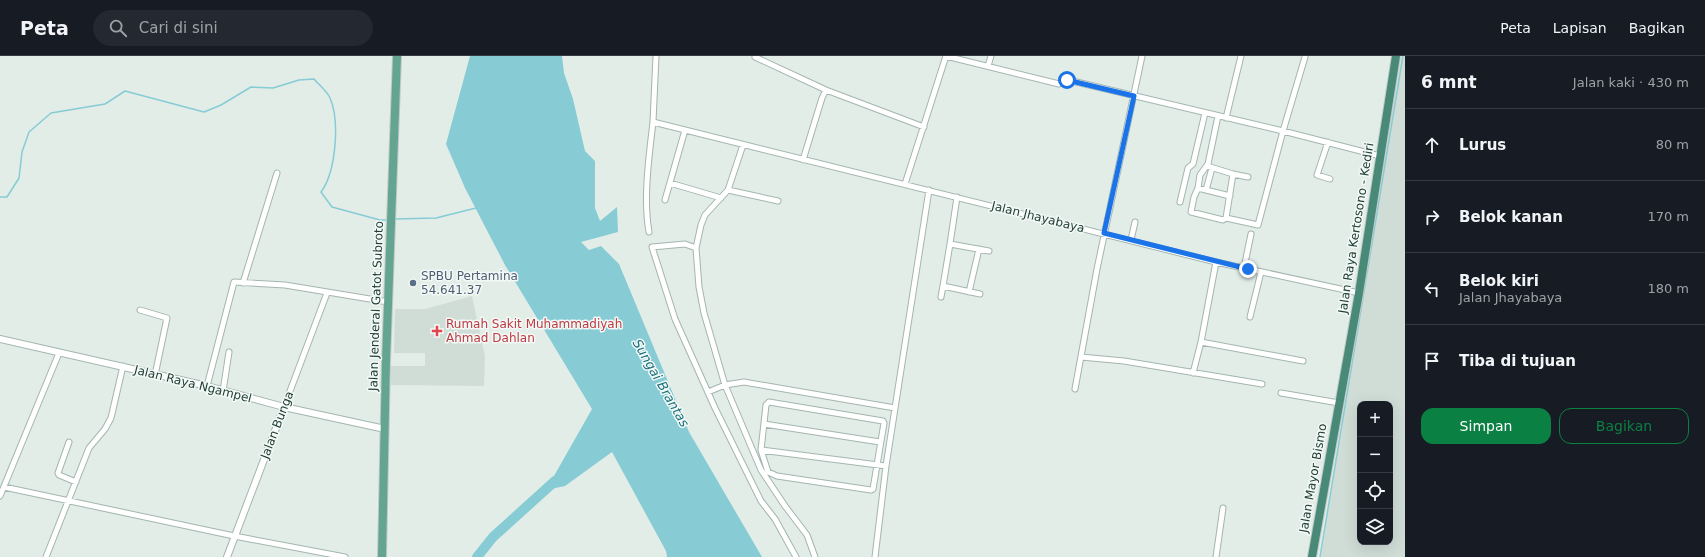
<!DOCTYPE html>
<html lang="id">
<head>
<meta charset="utf-8">
<style>
  :root { --surface:#171b24; --page:#242831; --text:#f1f3f6; --muted:#9ea1a6; --line:#363941; --accent:#0b8043 }
  body { margin:0; font-family:"DejaVu Sans",sans-serif; background:var(--page); color:var(--text) }
  .controls { position:absolute; right:12px; bottom:12px; display:grid; overflow:hidden; border-radius:8px; box-shadow:0 4px 16px #0002 }
  .controls button { width:36px; height:36px; display:grid; place-items:center; padding:0; border:0; border-bottom:1px solid var(--line); background:var(--surface); color:var(--text); font:20px sans-serif }
  .stop { position:absolute; width:12px; height:12px; margin:-9px; border:3px solid #1a73e8; border-radius:50%; background:#fff }
  .stop.end { background:#1a73e8; border-color:#fff; box-shadow:0 1px 4px #0008 }
  .list { margin:0; padding:0; list-style:none }
  h2 { display:flex; justify-content:space-between; align-items:center; height:52px; margin:0; padding:0 16px; font-size:17px }
  h2 small { font-size:13px; font-weight:400; color:var(--muted) }
  .list li { display:grid; grid-template-columns:26px 1fr auto; gap:12px; align-items:center; box-sizing:border-box; height:72px; padding:0 16px; border-top:1px solid var(--line) }
  .list b { display:block; font-size:15px; white-space:nowrap }
  .list p { margin:0; font-size:13px; white-space:nowrap; color:var(--muted) }
  .list em { font-size:13px; font-style:normal; color:var(--muted) }
  .actions { display:flex; gap:8px; padding:12px 16px }
  .actions a { flex:1; padding:9px 0; border:1px solid var(--accent); border-radius:12px; text-align:center; font-size:14px; color:var(--accent) }
  .actions .main { background:var(--accent); color:#fff }
  .icon { flex:none; width:22px; height:22px; fill:none; stroke:currentColor; stroke-width:2; stroke-linecap:round; stroke-linejoin:round }
  .map { position:relative; flex:none; width:1405px; height:501px; overflow:hidden }
  header { display:flex; align-items:center; gap:24px; box-sizing:border-box; height:56px; padding:0 20px; background:var(--surface); border-bottom:1px solid var(--line) }
  header strong { font-size:19px }
  nav { display:flex; gap:22px; margin-inline-start:auto; font-size:14px }
  .search { width:280px; height:36px; background:var(--page); display:flex; align-items:center; gap:10px; box-sizing:border-box; padding:0 14px; border-radius:22px; color:var(--muted); font-size:15px }
  main { display:flex }
  aside { flex:1; background:var(--surface) }
  .map>svg:first-child { display:block }
  .built { fill:#d0ddd7; fill-rule:evenodd }
  .water { fill:#87cbd5 }
  .lines { fill:none; stroke-linecap:round; stroke-linejoin:round }
  .stream { stroke:#87cbd5; stroke-width:1.5 }
  .river { stroke:#87cbd5; stroke-width:10 }
  .minor-casing { stroke:#a4b5af; stroke-width:7 }
  .tertiary-casing { stroke:#a4b5af; stroke-width:8 }
  .primary-casing { stroke:#c1c9c7; stroke-width:10 }
  .trunk-casing { stroke:#c1c9c7; stroke-width:10 }
  .minor { stroke:#fff; stroke-width:5 }
  .tertiary { stroke:#fff; stroke-width:6 }
  .primary { stroke:#64a592; stroke-width:8 }
  .trunk { stroke:#488978; stroke-width:8 }
  .route { stroke:#1a73e8; stroke-width:5 }
  .service-dot { fill:#5c6f8a; stroke:#f3f9f6; stroke-width:1.5 }
  .health-dot { fill:#e0444e; stroke:#f3f9f6; stroke-width:1.5 }
  .labels { text-anchor:middle; dominant-baseline:central; stroke-width:3; stroke-linejoin:round; paint-order:stroke }
  .street-label { font-size:12px; fill:#213f36; stroke:#f3f9f6 }
  .service-label { font-size:12px; fill:#4e5e75; stroke:#f3f9f6; text-anchor:start }
  .health-label { font-size:12px; fill:#be3a42; stroke:#f3f9f6; text-anchor:start }
  .water-label { font-size:13px; font-style:italic; fill:#18707e; stroke:#f3f9f6 }
</style>
</head>
<body>
<header>
<strong>Peta</strong>
<div class="search"><svg class="icon" aria-label="search" viewBox="0 0 24 24"><circle cx="10" cy="10" r="6"/><path d="M15 15l6 6"/></svg>Cari di sini</div>
<nav><a>Peta</a><a>Lapisan</a><a>Bagikan</a></nav>
</header>
<main>
<div class="map">
<svg width="1405" height="501" viewBox="0 0 1405 501">
  <rect width="100%" height="100%" fill="#e2ede8"/>
  <path class="built" d="M1401,0h4v501h-84zM1360,348h30v138h-30z
    M472,240l13,60 -1,30 -93,-1v-19h34v-13h-31l1,-44h30z"/>
  <path class="water" d="M470,0h92l2,17 9,26 12,52 10,10v47l5,13 17,-14 1,25 -37,10 8,8 12,-4 18,18 70,168 73,125h-95l-1,-6 -54,-99 -47,34 -19,4 46,-81 -87,-144 -40,-77 -19,-44z"/>
  <g class="lines">
    <path class="stream" d="M0,141h7l12,-19 3,-26 7,-20 22,-19 54,-9 20,-13 79,21 17,-7 30,-18 22,1 26,-8 15,-1c5,6 13,12 16,19 10,23 6,74 -9,94l11,15 48,13h9
      M395,163l41,-1 40,-10
      M1320,501l83,-501"/>
    <path class="river" d="M477,501l16,-20 62,-56"/>
    <g class="minor-casing">
      <path id="minor" d="M656,0l-3,66 563,140 143,31
        M946,0l113,28 9,-4 215,51 97,25
        M755,1l71,33 -4,8 -19,62
        M988,10l3,-10
        M826,34l98,37
        M1226,62l15,-62
        M1328,86l-11,33 13,4
        M743,89l-15,45 -23,25 -4,10 -5,23 3,39 5,26 21,72 36,85 24,36 22,29 8,22
        M1207,110l26,8 -7,44 -3,2 -32,-8 3,-15 4,-9 32,8
        M1233,118l15,3
        M670,127l51,15
        M905,128l41,-128
        M1198,132l2,-13 8,-11 10,-48
        M728,134l50,11
        M1206,134l6,-22
        M665,144l20,-70
        M1180,146l8,-34 5,-4 12,-51
        M1226,162l32,7 25,-94 22,-74
        M649,176c-6,-34 0,-75 4,-110
        M1131,184l4,-18
        M950,188l7,-47
        M696,192l-11,-4 -33,3 23,72 40,89 46,93 14,18 21,38
        M1244,212l7,-34
        M243,227l34,-110
        M969,236l10,-43
        M980,238l-37,-8 7,-42 39,7
        M941,241l2,-11
        M140,254l27,8 -12,57
        M1250,261l11,-45
        M1201,286l102,19
        M1081,301l43,4 138,23
        M1193,317l8,-31 15,-80
        M207,330l27,-104 51,3 103,17
        M1075,333l22,-120 45,-213
        M223,335l6,-39
        M708,336l17,-7 19,-3 151,26
        M1281,337l58,10
        M769,346l114,19 1,2 -11,66 -2,1 -94,-14 -9,-4 -7,-22 5,-45z
        M284,351l43,-114
        M764,368l116,18
        M69,386l-11,31 1,2 17,7
        M761,394l125,16
        M4,431l230,49 111,21
        M0,440l59,-143
        M46,501l43,-109 16,-19 6,-11 12,-52
        M875,501l11,-91 43,-276
        M1216,501l7,-49"/>
    </g>
    <g class="tertiary-casing">
      <path id="tertiary" d="M0,283l207,47 77,21 101,22
        M227,501l57,-150"/>
    </g>
    <g class="primary-casing">
      <path id="primary" d="M382,501l4,-196 11,-305"/>
    </g>
    <g class="trunk-casing">
      <path id="trunk" d="M1312,501l47,-264 37,-237"/>
    </g>
    <use href="#minor" class="minor"/>
    <use href="#tertiary" class="tertiary"/>
    <use href="#primary" class="primary"/>
    <use href="#trunk" class="trunk"/>
  </g>
  <g class="lines">
    <path class="route" d="M1067,24l67,16 -30,137 144,36"/>
  </g>
  <circle class="service-dot" cx="413" cy="227" r="4"/>
  <path class="health-dot" d="M435 269h4v4h4v4h-4v4h-4v-4h-4v-4h4z"/>
  <g class="labels">
    <g class="street-label">
      <text transform="translate(1038 161) rotate(14)">Jalan Jhayabaya</text>
      <text transform="translate(1356 172) rotate(-81)">Jalan Raya Kertosono - Kediri</text>
      <text transform="translate(376 250) rotate(-88)">Jalan Jenderal Gatot Subroto</text>
      <text transform="translate(193 328) rotate(14)">Jalan Raya Ngampel</text>
      <text transform="translate(277 369) rotate(-69)">Jalan Bunga</text>
      <text transform="translate(1313 422) rotate(-80)">Jalan Mayor Bismo</text>
    </g>
    <g class="service-label">
      <text x="421" y="220">SPBU Pertamina<tspan x="421" dy="14">54.641.37</tspan></text>
    </g>
    <g class="health-label">
      <text x="446" y="268">Rumah Sakit Muhammadiyah<tspan x="446" dy="14">Ahmad Dahlan</tspan></text>
    </g>
    <g class="water-label">
      <text transform="translate(661 327) rotate(60)">Sungai Brantas</text>
    </g>
  </g>
</svg>
<div class="controls">
<button>+</button>
<button>−</button>
<button><svg class="icon" aria-label="locate" viewBox="0 0 24 24"><circle cx="12" cy="12" r="6"/><path d="M12 2v4M12 18v4M2 12h4M18 12h4"/></svg></button>
<button><svg class="icon" aria-label="layers" viewBox="0 0 24 24"><path d="M12 4l9 5-9 5-9-5zM3 14l9 5 9-5"/></svg></button>
</div>
<div class="stop" style="left:1067px;top:24px"></div>
<div class="stop end" style="left:1248px;top:213px"></div>
</div>
<aside>
<h2>6 mnt<small>Jalan kaki · 430 m</small></h2>
<ul class="list">
<li><svg class="icon" aria-label="ahead" viewBox="0 0 24 24"><path d="M12 20V5M6 11l6-6 6 6"/></svg><div><b>Lurus</b></div><em>80 m</em></li>
<li><svg class="icon" aria-label="right" viewBox="0 0 24 24"><path d="M7 20v-9h11M14 6l5 5-5 5"/></svg><div><b>Belok kanan</b></div><em>170 m</em></li>
<li><svg class="icon" aria-label="left" viewBox="0 0 24 24"><path d="M17 20v-9H6M10 6l-5 5 5 5"/></svg><div><b>Belok kiri</b><p>Jalan Jhayabaya</p></div><em>180 m</em></li>
<li><svg class="icon" aria-label="arrive" viewBox="0 0 24 24"><path d="M6 21V4h12l-3 4 3 4H6"/></svg><div><b>Tiba di tujuan</b></div></li>
</ul>
<div class="actions"><a class="main">Simpan</a><a>Bagikan</a></div>
</aside>
</main>
</body>
</html>
